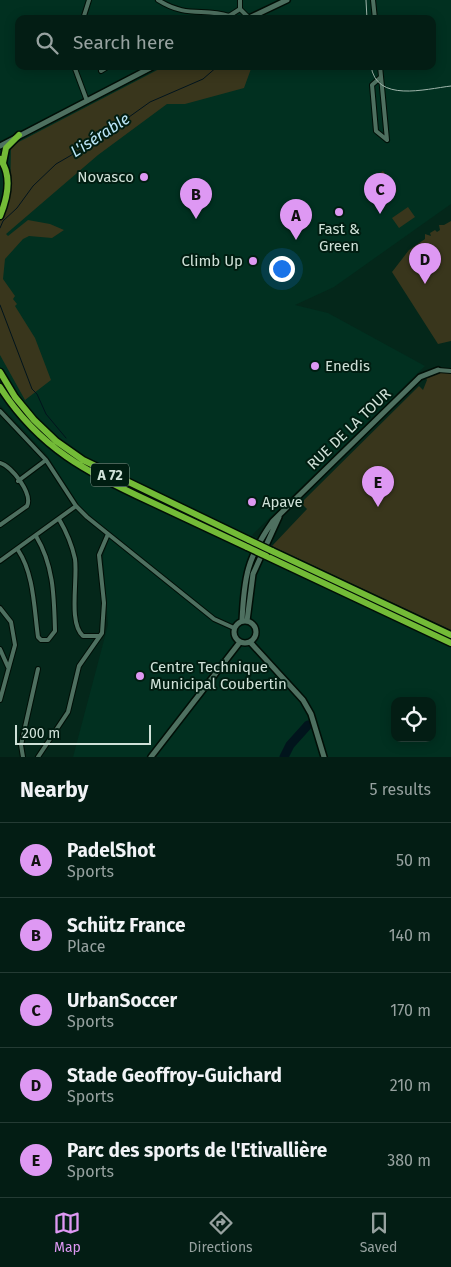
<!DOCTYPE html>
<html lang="en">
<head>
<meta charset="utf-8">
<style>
  :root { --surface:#031d14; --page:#0d261d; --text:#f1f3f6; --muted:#97a2a0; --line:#243b34; --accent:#de98f3 }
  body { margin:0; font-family:"Fira Sans",sans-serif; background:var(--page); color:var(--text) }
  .controls { position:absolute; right:15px; bottom:15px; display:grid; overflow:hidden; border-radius:10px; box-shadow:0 2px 12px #0003 }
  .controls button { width:45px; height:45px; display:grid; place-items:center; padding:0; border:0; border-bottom:1px solid var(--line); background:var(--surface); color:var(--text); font:25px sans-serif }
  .scale { position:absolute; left:15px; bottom:12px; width:136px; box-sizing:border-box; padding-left:5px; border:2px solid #cfe1d8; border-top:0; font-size:14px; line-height:18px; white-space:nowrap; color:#cfe1d8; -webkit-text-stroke:4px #001d11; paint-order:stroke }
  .you { position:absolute; left:281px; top:268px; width:18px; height:18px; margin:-12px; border:4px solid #fff; border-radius:50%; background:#1a73e8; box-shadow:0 0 0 8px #1a73e833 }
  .badge { display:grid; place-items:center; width:32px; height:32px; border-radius:50%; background:var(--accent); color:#111; font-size:16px; font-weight:700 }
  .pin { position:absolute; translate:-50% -41px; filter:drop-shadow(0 1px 2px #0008) }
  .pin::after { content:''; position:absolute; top:26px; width:18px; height:15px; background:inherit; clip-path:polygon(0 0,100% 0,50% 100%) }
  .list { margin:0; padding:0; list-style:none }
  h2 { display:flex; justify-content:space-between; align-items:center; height:65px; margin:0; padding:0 20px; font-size:21px }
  h2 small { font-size:16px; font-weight:400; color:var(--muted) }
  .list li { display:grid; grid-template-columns:32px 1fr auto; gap:15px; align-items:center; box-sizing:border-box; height:75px; padding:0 20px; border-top:1px solid var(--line) }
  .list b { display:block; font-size:19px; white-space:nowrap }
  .list p { margin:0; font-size:16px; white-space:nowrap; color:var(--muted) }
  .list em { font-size:16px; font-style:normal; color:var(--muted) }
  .icon { flex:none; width:28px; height:28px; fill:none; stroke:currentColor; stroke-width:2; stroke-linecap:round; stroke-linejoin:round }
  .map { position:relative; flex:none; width:451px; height:757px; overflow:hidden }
  .search { position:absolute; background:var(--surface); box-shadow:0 2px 12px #0003; left:15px; right:15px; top:15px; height:55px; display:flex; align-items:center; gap:12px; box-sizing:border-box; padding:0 18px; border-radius:10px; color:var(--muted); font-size:19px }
  .sheet { height:440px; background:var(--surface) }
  nav { display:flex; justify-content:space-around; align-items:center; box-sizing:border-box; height:70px; border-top:1px solid var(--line); background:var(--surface); font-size:14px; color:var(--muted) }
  nav a { display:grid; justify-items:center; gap:2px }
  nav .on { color:var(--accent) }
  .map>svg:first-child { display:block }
  .built { fill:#013020; fill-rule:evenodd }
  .green { fill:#39361c }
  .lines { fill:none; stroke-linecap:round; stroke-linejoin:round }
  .stream { stroke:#01141c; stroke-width:1 }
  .river { stroke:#01141c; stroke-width:9 }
  .street-casing { stroke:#000e06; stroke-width:6 }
  .secondary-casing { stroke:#000e06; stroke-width:8 }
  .highway-casing { stroke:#000e06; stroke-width:9 }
  .street { stroke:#4e7060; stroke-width:4 }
  .secondary { stroke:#4e7060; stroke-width:5 }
  .highway { stroke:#73bb37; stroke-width:6 }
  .tram { stroke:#a0b6ac; stroke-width:1 }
  .highway-bridge-casing { stroke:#000e06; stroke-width:9; stroke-linecap:butt }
  .highway-bridge { stroke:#73bb37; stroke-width:6 }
  .poi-dot { fill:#de98f3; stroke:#001d11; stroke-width:2 }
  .labels { text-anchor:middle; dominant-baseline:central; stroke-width:4; stroke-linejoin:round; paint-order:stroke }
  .shield { fill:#001d11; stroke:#91a69c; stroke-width:1 }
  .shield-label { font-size:14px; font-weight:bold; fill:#cfe1d8 }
  .poi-label { font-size:15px; fill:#cfe1d8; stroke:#001d11; text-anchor:start }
  .street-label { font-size:15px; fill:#cfe1d8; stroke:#001d11 }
  .water-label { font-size:16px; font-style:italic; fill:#bbe5f7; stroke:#001d11 }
</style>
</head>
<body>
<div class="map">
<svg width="451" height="757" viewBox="0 0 451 757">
  <rect width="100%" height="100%" fill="#04271a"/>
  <path class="built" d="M0,0h451v204l-117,83 -39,18 33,8 97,53 -173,169 199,110v112h-378l35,-132 -5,-69 6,-17 -31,-35 -31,-49 -47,-50zM19,19h413v47h-413zM395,701h37v37h-37z"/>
  <path class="green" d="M165,66h87l-8,22 -59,16h-18l-69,51 -92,79 2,2 20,-16 22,4 14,6 -12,8 -23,-2 -6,3 -18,20 -2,20 12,17 -2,3 4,5 -2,2 20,32 16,42 -26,20 -25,-45v-138l10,-19 1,-52z
    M383,171l14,20 -16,11 -14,-20z
    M408,207l7,10 -16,11 -7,-10z
    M451,221v120l-13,3 -46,-72 17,-22 16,-11v-5l6,2 -1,-3 5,-3 2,2 3,-2 -1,-5h5z
    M440,373h11v257l-179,-84 35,-37 -4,-4 1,-5 115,-114 4,4 4,-10 -2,-3z"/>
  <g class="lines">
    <path class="stream" d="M0,228l3,-7 14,-13 16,-22 23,-22 38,-22 56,-40 53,-23 15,-13
      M0,305l32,84 5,5 9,20 20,24"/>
    <path class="river" d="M284,757l6,-12 18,-20"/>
    <g class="street-casing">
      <path id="street" d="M158,0c30,19 45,7 71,16
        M240,0v9l9,9
        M373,0l2,19
        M229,16l11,-7
        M83,19l6,-19
        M74,66l13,35
        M380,66l7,74
        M101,71l8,-5
        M381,77l-9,8 4,46 11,9
        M438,370l13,1
        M0,411l46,49 30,46 11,11 127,102 20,9
        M0,463c12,3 33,31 27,43l-27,19
        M18,481l28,-21
        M59,519c7,12 13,26 16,40 3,20 -7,64 8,77h17
        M18,550c16,24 16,58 20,87l3,3h7l7,-9c-1,-34 -1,-65 -19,-95
        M0,561l76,-55
        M0,608l11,14 4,23 -15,55
        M0,649l8,18
        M23,757l-2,-12 17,-76
        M38,757l30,-45 11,-46 23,-33 2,-30 -5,-48 9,-21"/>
    </g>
    <g class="secondary-casing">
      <path id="secondary" d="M247,19l40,-19
        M0,146l154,-80
        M242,621c2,-44 5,-63 31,-100l147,-144 18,-7
        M247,621l6,-47 26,-57
        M234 632a11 11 0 1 1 22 0a11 11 0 1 1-22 0Z
        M250,642l53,58 8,14 13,43
        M151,757l89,-115"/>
    </g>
    <g class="highway-casing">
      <path id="highway" d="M0,159c13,17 7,40 0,57
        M3,163l3,-15 13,-13
        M0,372l15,25 19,23 22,21 27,19 166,80
        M0,387c39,61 88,86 151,115 32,15 64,30 96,45
        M272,551l179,84
        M266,556l185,87"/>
    </g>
    <use href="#street" class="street"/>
    <use href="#secondary" class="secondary"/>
    <use href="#highway" class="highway"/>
    <path class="tram" d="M366,0l1,19
      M371,66c5,37 54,23 80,20"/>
    <g class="highway-bridge-casing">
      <path id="highway-bridge" d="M249,540l23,11
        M247,547l19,9"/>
    </g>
    <use href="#highway-bridge" class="highway-bridge"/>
  </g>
  <g class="poi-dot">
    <circle cx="144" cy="177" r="5"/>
    <circle cx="339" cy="212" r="5"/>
    <circle cx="253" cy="261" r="5"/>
    <circle cx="315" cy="366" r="5"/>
    <circle cx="252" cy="502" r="5"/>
    <circle cx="140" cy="676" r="5"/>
  </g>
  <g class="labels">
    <rect class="shield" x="91" y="463.5" width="38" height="23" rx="4"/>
    <g class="shield-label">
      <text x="110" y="475">A 72</text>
    </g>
    <g class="poi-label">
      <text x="134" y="177" text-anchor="end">Novasco</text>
      <text x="339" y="229" text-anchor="middle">Fast &amp;<tspan x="339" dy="17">Green</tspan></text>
      <text x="243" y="261" text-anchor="end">Climb Up</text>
      <text x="325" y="366">Enedis</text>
      <text x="262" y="502">Apave</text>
      <text x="150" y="667">Centre Technique<tspan x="150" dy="17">Municipal Coubertin</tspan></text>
    </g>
    <g class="street-label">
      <text transform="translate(349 429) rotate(-44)">RUE DE LA TOUR</text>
    </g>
    <g class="water-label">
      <text transform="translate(100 135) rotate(-33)">L'isérable</text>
    </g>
  </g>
</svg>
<div class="controls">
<button><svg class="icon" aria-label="locate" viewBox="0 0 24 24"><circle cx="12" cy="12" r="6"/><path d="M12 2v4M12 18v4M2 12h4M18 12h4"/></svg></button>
</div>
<div class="scale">200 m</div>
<div class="you"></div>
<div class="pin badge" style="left:296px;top:240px">A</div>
<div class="pin badge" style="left:196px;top:219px">B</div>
<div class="pin badge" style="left:380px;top:214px">C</div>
<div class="pin badge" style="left:425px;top:284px">D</div>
<div class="pin badge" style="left:378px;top:507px">E</div>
<div class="search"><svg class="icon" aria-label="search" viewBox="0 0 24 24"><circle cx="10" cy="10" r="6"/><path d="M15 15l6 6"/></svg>Search here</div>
</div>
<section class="sheet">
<h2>Nearby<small>5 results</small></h2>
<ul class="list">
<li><span class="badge">A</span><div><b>PadelShot</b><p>Sports</p></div><em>50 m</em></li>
<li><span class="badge">B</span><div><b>Schütz France</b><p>Place</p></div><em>140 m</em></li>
<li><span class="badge">C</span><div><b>UrbanSoccer</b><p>Sports</p></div><em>170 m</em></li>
<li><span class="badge">D</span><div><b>Stade Geoffroy-Guichard</b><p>Sports</p></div><em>210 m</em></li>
<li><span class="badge">E</span><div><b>Parc des sports de l'Etivallière</b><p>Sports</p></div><em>380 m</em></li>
</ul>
</section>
<nav>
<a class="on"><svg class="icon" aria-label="map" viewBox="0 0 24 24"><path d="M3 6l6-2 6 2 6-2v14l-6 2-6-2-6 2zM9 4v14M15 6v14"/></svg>Map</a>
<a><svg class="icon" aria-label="directions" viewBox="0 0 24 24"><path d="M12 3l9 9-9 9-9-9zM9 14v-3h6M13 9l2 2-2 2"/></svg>Directions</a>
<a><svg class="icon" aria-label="saved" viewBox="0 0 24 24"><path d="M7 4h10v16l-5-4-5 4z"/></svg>Saved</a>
</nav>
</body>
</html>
